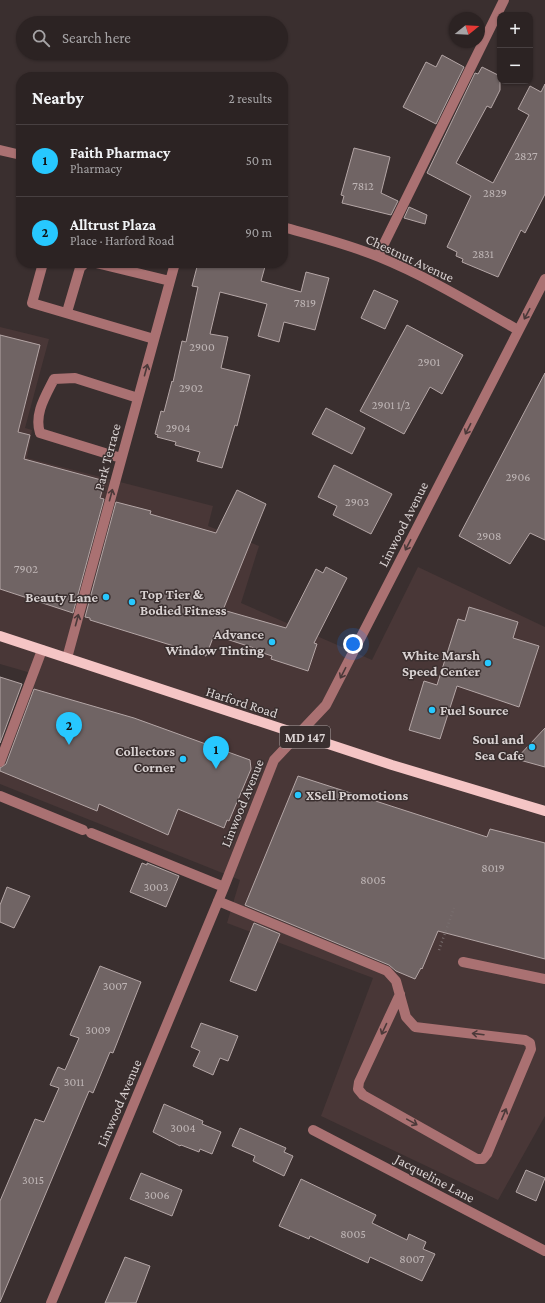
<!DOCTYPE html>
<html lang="en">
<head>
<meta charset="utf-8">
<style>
  :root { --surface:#2c2323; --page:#382f30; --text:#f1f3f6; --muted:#a6a4a6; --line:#484041; --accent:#27c8ff }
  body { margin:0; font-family:"Crimson Pro",serif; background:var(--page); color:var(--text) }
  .controls { position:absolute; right:12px; top:12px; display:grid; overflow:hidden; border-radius:8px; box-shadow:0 1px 3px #0004 }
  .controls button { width:36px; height:36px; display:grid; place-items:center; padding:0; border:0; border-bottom:1px solid var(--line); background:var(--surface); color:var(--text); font:20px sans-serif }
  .compass { position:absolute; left:449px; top:12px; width:36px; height:36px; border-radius:50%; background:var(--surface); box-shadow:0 1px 3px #0004; rotate:72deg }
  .you { position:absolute; left:353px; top:644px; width:14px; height:14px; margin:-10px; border:3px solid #fff; border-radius:50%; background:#1a73e8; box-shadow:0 0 0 6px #1a73e833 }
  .badge { display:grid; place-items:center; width:26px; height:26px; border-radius:50%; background:var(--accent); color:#111; font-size:13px; font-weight:700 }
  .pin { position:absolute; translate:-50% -33px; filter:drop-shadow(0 1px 2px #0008) }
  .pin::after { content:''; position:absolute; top:21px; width:14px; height:12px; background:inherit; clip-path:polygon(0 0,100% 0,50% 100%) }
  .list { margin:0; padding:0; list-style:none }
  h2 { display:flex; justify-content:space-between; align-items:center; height:52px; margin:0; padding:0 16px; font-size:17px }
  h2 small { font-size:13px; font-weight:400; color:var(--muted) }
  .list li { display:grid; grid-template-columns:26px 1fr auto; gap:12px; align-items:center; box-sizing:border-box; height:72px; padding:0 16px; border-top:1px solid var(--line) }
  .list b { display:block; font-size:15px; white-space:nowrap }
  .list p { margin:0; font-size:13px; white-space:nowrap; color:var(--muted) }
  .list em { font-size:13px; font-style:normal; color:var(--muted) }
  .icon { flex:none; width:22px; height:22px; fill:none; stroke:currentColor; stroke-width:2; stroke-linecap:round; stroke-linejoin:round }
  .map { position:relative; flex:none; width:545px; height:1303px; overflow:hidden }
  .search { position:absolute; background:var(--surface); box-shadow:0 1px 3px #0004; left:16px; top:16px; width:272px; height:44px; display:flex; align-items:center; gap:10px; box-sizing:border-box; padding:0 14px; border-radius:22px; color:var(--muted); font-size:15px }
  .panel { position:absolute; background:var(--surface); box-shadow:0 1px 3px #0004; left:16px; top:72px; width:272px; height:196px; border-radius:16px }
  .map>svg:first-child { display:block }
  .built { fill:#493737 }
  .building { fill:#706464; stroke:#b4a6a6 }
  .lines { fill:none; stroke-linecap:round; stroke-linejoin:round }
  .path { stroke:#776d6d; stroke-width:2.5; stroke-dasharray:1 3; stroke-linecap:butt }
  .minor { stroke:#aa7172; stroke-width:10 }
  .major { stroke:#f5c5c5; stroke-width:10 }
  .oneway { stroke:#4b3939 }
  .poi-dot { fill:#27c8ff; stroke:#3a2f2f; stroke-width:1.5 }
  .labels { text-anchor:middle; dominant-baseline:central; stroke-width:3; stroke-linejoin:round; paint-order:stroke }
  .number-label { font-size:12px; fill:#bfb6b6 }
  .shield { fill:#3a2f2f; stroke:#a9a1a1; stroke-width:1 }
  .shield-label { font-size:13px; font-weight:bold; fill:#d9d2d2 }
  .street-label { font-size:14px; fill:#d9d2d2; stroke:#3a2f2f }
  .poi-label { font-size:14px; font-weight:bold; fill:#d9d2d2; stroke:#3a2f2f; text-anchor:end }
</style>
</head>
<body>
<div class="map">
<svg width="545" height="1303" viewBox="0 0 545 1303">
  <rect width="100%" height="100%" fill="#3a2f2f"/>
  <path class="built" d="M0,327l49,12 -24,89 7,2 -5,28 186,48 -5,20 51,20 -18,57 131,57 46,-93 127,60v489l-47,84 -177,-84 52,-138 -146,-55 13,-43 -240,-96v-14l38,-95 -38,-11z"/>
  <path class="building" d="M442,55l22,12 -28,57 -33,-17 23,-45 10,5z
    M482,67l18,9v14l-9,18 -4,-2 -31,57 37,20 36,-68 -11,-6 12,-23 11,6 4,-8v110l-20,39 -4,-3 -23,47 -36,-15 1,-3 -7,-3 1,-4 -10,-5 24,-51 -44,-23 48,-100 3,1z
    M354,148l36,9 -9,36 17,8 -7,14 -49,-12 2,-7 -3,-1z
    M409,207l18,8 -2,9 -21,-6z
    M198,263h68l-5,18 40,11 5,-20 23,6 -14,52 -31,-8 -5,20 -21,-6 9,-32 -47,-12 -10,42 18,3 -7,31 29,7 -13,51 -2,-1 -13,43 -25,-7 3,-9 -25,-7 1,-3 -19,-5 1,-2 -3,-1 6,-23 3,1 8,-31 1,1 9,-41 4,1 12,-55 -6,-1z
    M374,290l24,11 -13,28 -24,-11z
    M407,325l56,30 -21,39 -12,-7 -26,47 -44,-23z
    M0,335l40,10 -22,87 12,3 -6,24 81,22 -5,17 4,1 -31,114 -73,-24z
    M545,373v167l-15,-7 -20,31 -51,-28z
    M326,408l39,20 -13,26 -40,-20z
    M334,465l58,29 -21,40 -38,-19 4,-9 -19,-9z
    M237,490l29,14 -43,106 63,18 30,-59 7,4 3,-6 21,11 -33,65 3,1 -9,27 -37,-12 1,-3 -15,-5v-2l-43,-14 -8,21 -116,-36v-2l-5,-1 31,-115 35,9 -1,3 66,19z
    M469,607l49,15 -5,16 26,8 -20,61 -62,-21 -17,53 -31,-9 15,-49 13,4 21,-66 7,2z
    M0,677l22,7 -22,59z
    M34,689l100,29 116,42 1,9 -22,52 -2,-1 -3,8 -46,-19 -10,26 -69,-31 -2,7 -97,-40v-3l6,-4z
    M545,728v39l-29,-8z
    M298,776l189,61 3,-8 55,14v116l-107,-28 -16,38 -1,-1 -6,11 -19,-8 -7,-6 -144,-60z
    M142,863l5,2v-2l32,13 -13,31 -36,-15z
    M7,887l23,9 -16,32 -14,-6v-17z
    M254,923l26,11 -24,57 -26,-10z
    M100,966l41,16 -28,71 -3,-1 -17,41 -4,-2 -89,211v-101l35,-82 9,3 15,-34 -9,-3 8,-18 7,3 14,-32 -9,-3z
    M201,1023l37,13 -10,25 -8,-3 -7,17 -20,-9 7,-15 -9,-4z
    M164,1104l39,17 -1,3 19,8 -9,22 -12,-5 -1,3 -18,-7 -1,1 -27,-14z
    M240,1128l46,20 -2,4 9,4 -9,20 -31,-15 2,-5 -23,-10z
    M526,1170l19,8 -9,23 -20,-9z
    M141,1173l41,17 -10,26 -42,-17z
    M301,1179l75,36 -4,8 35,17 2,-6 17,8 -3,7 12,5 -13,27 -52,-24 -2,6 -58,-27 -1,3 -30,-13z
    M125,1257l25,9 -14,37h-31z"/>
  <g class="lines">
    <path class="path" d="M439,950l15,-42"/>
    <path class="minor" d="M0,150l21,5
      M283,227c32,9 65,17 96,30 49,20 93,47 139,73
      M378,256l126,-256
      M43,263l-11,40 122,36
      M96,263l74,18
      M67,312l13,-44 5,-5
      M121,458l-81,-25c-6,-19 5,-36 14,-54l21,-1 63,20
      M67,658l108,-395
      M0,762l42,-112
      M0,796l83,34
      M91,833l133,54
      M218,901l169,70 9,10 10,36 9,10 110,13 5,3 1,6 -44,105 -4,5h-6l-114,-64 -5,-6 1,-7 41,-88
      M463,962l82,17
      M313,1130l232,121
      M51,1303l173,-416 50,-127 52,-55 219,-426"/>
    <path class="major" d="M0,636l392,129 153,46"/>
  </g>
  <defs><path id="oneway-shaft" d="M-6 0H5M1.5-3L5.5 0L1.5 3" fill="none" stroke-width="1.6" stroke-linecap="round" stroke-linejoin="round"/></defs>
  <g class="oneway">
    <use href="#oneway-shaft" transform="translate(527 314) rotate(118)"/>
    <use href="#oneway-shaft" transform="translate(146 370) rotate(-75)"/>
    <use href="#oneway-shaft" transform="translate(468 429) rotate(117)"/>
    <use href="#oneway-shaft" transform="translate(111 495) rotate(-75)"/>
    <use href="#oneway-shaft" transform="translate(408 545) rotate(117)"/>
    <use href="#oneway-shaft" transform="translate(77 620) rotate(-75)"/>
    <use href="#oneway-shaft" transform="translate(343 673) rotate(117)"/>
    <use href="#oneway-shaft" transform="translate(384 1029) rotate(115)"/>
    <use href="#oneway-shaft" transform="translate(478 1034) rotate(-173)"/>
    <use href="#oneway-shaft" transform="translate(504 1114) rotate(-67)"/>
    <use href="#oneway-shaft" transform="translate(412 1122) rotate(29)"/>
  </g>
  <g class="poi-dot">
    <circle cx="106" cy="597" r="4"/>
    <circle cx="132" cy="602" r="4"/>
    <circle cx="272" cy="642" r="4"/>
    <circle cx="488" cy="663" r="4"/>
    <circle cx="432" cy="710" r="4"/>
    <circle cx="532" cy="747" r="4"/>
    <circle cx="183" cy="759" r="4"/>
    <circle cx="298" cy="795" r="4"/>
  </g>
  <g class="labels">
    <g class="number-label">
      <text x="526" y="156">2827</text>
      <text x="363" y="186">7812</text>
      <text x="495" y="193">2829</text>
      <text x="483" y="254">2831</text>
      <text x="305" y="303">7819</text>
      <text x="202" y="347">2900</text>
      <text x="429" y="362">2901</text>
      <text x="191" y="388">2902</text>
      <text x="391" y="405">2901 1/2</text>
      <text x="178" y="428">2904</text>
      <text x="518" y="477">2906</text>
      <text x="357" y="502">2903</text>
      <text x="489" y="536">2908</text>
      <text x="26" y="569">7902</text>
      <text x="493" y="868">8019</text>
      <text x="373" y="880">8005</text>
      <text x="156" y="887">3003</text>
      <text x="115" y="986">3007</text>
      <text x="98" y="1030">3009</text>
      <text x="74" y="1082">3011</text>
      <text x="183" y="1128">3004</text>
      <text x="33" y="1180">3015</text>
      <text x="157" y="1195">3006</text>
      <text x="353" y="1234">8005</text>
      <text x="412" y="1259">8007</text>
    </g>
    <rect class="shield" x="280" y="726" width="50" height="22" rx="3"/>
    <g class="shield-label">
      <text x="305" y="737">MD 147</text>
    </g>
    <g class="street-label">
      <text transform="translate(410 258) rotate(25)">Chestnut Avenue</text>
      <text transform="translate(107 457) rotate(-75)">Park Terrace</text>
      <text transform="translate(403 524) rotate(-63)">Linwood Avenue</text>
      <text transform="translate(242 702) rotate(18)">Harford Road</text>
      <text transform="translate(242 803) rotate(-68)">Linwood Avenue</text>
      <text transform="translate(119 1103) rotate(-67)">Linwood Avenue</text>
      <text transform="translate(435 1178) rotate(28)">Jacqueline Lane</text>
    </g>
    <g class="poi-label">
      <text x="140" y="594" text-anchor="start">Top Tier &amp;<tspan x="140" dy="16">Bodied Fitness</tspan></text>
      <text x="98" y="597">Beauty Lane</text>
      <text x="264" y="634">Advance<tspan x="264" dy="16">Window Tinting</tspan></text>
      <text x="480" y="655">White Marsh<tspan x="480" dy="16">Speed Center</tspan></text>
      <text x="440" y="710" text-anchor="start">Fuel Source</text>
      <text x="524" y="739">Soul and<tspan x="524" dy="16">Sea Cafe</tspan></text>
      <text x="175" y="751">Collectors<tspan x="175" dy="16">Corner</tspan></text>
      <text x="306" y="795" text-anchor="start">XSell Promotions</text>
    </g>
  </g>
</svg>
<div class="controls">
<button>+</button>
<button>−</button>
</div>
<svg class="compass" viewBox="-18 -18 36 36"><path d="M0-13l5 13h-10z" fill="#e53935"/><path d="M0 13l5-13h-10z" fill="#a6a4a6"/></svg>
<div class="you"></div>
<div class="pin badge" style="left:216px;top:769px">1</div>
<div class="pin badge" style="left:69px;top:745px">2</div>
<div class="search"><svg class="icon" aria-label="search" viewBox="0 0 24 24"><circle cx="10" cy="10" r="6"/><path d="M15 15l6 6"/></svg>Search here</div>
<section class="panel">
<h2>Nearby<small>2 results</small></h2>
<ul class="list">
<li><span class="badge">1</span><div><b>Faith Pharmacy</b><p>Pharmacy</p></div><em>50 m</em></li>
<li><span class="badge">2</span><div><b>Alltrust Plaza</b><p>Place · Harford Road</p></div><em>90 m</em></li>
</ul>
</section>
</div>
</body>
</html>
